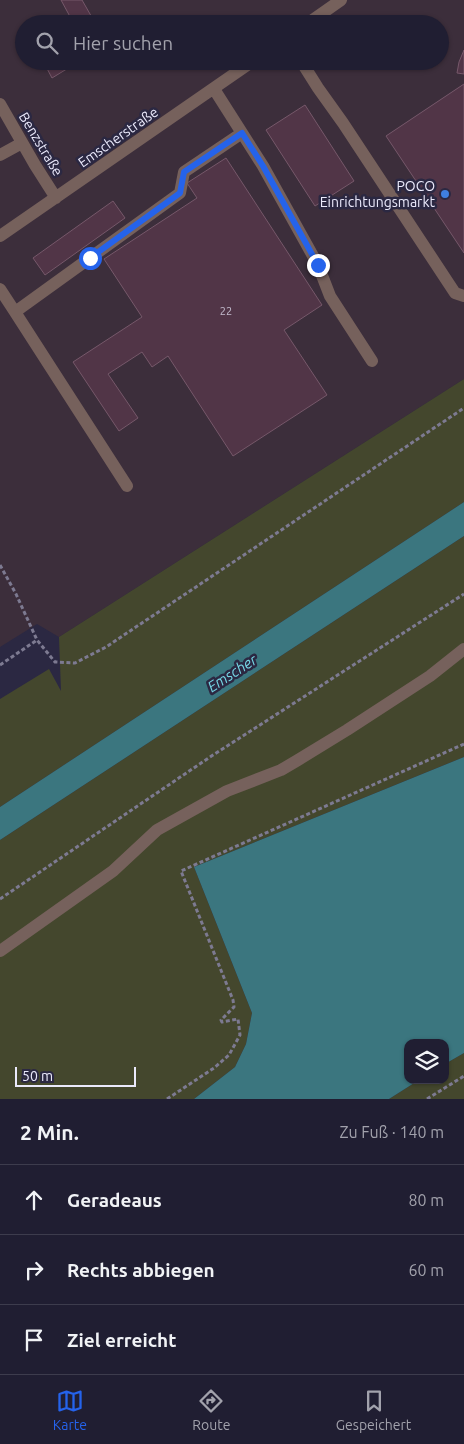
<!DOCTYPE html>
<html lang="de">
<head>
<meta charset="utf-8">
<style>
  :root { --surface:#201e32; --page:#2d2b3e; --text:#f1f3f6; --muted:#a2a2ac; --line:#3d3c4d; --accent:#2563eb }
  body { margin:0; font-family:Ubuntu,sans-serif; background:var(--page); color:var(--text) }
  .controls { position:absolute; right:15px; bottom:15px; display:grid; overflow:hidden; border-radius:10px; box-shadow:0 1px 4px #0004 }
  .controls button { width:45px; height:45px; display:grid; place-items:center; padding:0; border:0; border-bottom:1px solid var(--line); background:var(--surface); color:var(--text); font:25px sans-serif }
  .scale { position:absolute; left:15px; bottom:12px; width:121px; box-sizing:border-box; padding-left:5px; border:2px solid #ebeafc; border-top:0; font-size:14px; line-height:18px; white-space:nowrap; color:#ebeafc; -webkit-text-stroke:4px #2b2842; paint-order:stroke }
  .stop { position:absolute; width:15px; height:15px; margin:-11px; border:4px solid #2563eb; border-radius:50%; background:#fff }
  .stop.end { background:#2563eb; border-color:#fff; box-shadow:0 1px 5px #0008 }
  .list { margin:0; padding:0; list-style:none }
  h2 { display:flex; justify-content:space-between; align-items:center; height:65px; margin:0; padding:0 20px; font-size:21px }
  h2 small { font-size:16px; font-weight:400; color:var(--muted) }
  .list li { display:grid; grid-template-columns:32px 1fr auto; gap:15px; align-items:center; box-sizing:border-box; height:70px; padding:0 20px; border-top:1px solid var(--line) }
  .list b { display:block; font-size:19px; white-space:nowrap }
  .list em { font-size:16px; font-style:normal; color:var(--muted) }
  .icon { flex:none; width:28px; height:28px; fill:none; stroke:currentColor; stroke-width:2; stroke-linecap:round; stroke-linejoin:round }
  .map { position:relative; flex:none; width:464px; height:1099px; overflow:hidden }
  .search { position:absolute; background:var(--surface); box-shadow:0 1px 4px #0004; left:15px; right:15px; top:15px; height:55px; display:flex; align-items:center; gap:12px; box-sizing:border-box; padding:0 18px; border-radius:28px; color:var(--muted); font-size:19px }
  .sheet { height:275px; background:var(--surface) }
  nav { display:flex; justify-content:space-around; align-items:center; box-sizing:border-box; height:70px; border-top:1px solid var(--line); background:var(--surface); font-size:14px; color:var(--muted) }
  nav a { display:grid; justify-items:center; gap:2px }
  nav .on { color:var(--accent) }
  .map>svg:first-child { display:block }
  .commercial { fill:#3c2e3b; fill-rule:evenodd }
  .green { fill:#44472d }
  .water { fill:#3b767f }
  .building { fill:#513547; stroke:#76586a }
  .lines { fill:none; stroke-linecap:round; stroke-linejoin:round }
  .path { stroke:#7d7a91; stroke-width:3; stroke-dasharray:4 2.5; stroke-linecap:butt }
  .minor { stroke:#76615c; stroke-width:12 }
  .route { stroke:#2563eb; stroke-width:6 }
  .shop-dot { fill:#3f7fe0; stroke:#2b2842; stroke-width:2 }
  .labels { text-anchor:middle; dominant-baseline:central; stroke-width:5; stroke-linejoin:round; paint-order:stroke }
  .number-label { font-size:11px; fill:#c4bdcf }
  .street-label { font-size:14px; fill:#ebeafc; stroke:#2b2842 }
  .poi-label { font-size:14px; fill:#ebeafc; stroke:#2b2842; text-anchor:end }
  .water-label { font-size:15px; font-style:italic; fill:#76d7e5; stroke:#2b2842 }
</style>
</head>
<body>
<div class="map">
<svg width="464" height="1099" viewBox="0 0 464 1099">
  <rect width="100%" height="100%" fill="#2b2842"/>
  <path class="commercial" d="M0,0h464v379l-405,258 -22,-13 -37,23zM24,24h416v37h-416z"/>
  <path class="green" d="M464,379v123l-464,305v-108l49,-30 12,22 -2,-54z
    M464,536v221l-270,110 58,146 -6,31 -11,23 -41,32h-194v-259z
    M464,1053v46h-75l30,-19h26v-16z"/>
  <path class="water" d="M464,502v34l-464,304v-33z
    M464,757v296l-19,11v-21h-37v37h11l-30,19h-195l41,-32 11,-23 6,-31 -58,-146z"/>
  <path class="building" d="M61,0h21l12,21 -5,3h-15z
    M464,50v24l-7,-1 2,-11z
    M43,61h23l4,6 -18,11z
    M464,84v169l-78,-117z
    M305,105l49,76 -39,25 -49,-76z
    M226,158l96,147 -38,25 43,65 -94,61 -65,-100 -16,11 -10,-15 -34,22 30,44 -19,13 -46,-69 69,-45 -38,-58 93,-61 -10,-15z
    M113,201l12,17 -80,57 -12,-17z"/>
  <g class="lines">
    <path class="path" d="M0,565l16,29 21,46
      M0,665l37,-25 18,22 20,1 31,-16 358,-239
      M0,899l210,-142 254,-163
      M167,1099l47,-31 15,-13 11,-20 -2,-16 -16,3 -1,-2 13,-13 -1,-7 -52,-129 283,-127
      M427,1099l37,-23"/>
    <path class="minor" d="M307,24l34,-24
      M301,61l17,27 25,35 112,170 9,3
      M214,89l49,77 55,99 12,31 42,65
      M0,104l35,61 21,33
      M0,155l22,-12
      M0,236l253,-175
      M0,289l15,23 165,-119 4,-21 58,-39
      M15,312l112,174
      M0,951l113,-80 44,-41 70,-39 54,-21 17,-10 49,-30 83,-54 34,-27"/>
  </g>
  <g class="lines">
    <path class="route" d="M90,258l90,-65 4,-21 58,-39 21,33 55,99"/>
  </g>
  <circle class="shop-dot" cx="445" cy="194" r="5"/>
  <g class="labels">
    <g class="number-label">
      <text x="226" y="311">22</text>
    </g>
    <g class="street-label">
      <text transform="translate(118 137) rotate(-35)">Emscherstraße</text>
      <text transform="translate(41 144) rotate(59)">Benzstraße</text>
    </g>
    <g class="poi-label">
      <text x="435" y="186">POCO<tspan x="435" dy="16">Einrichtungsmarkt</tspan></text>
    </g>
    <g class="water-label">
      <text transform="translate(232 673) rotate(-33)">Emscher</text>
    </g>
  </g>
</svg>
<div class="controls">
<button><svg class="icon" aria-label="layers" viewBox="0 0 24 24"><path d="M12 4l9 5-9 5-9-5zM3 14l9 5 9-5"/></svg></button>
</div>
<div class="scale">50 m</div>
<div class="stop" style="left:90px;top:258px"></div>
<div class="stop end" style="left:318px;top:265px"></div>
<div class="search"><svg class="icon" aria-label="search" viewBox="0 0 24 24"><circle cx="10" cy="10" r="6"/><path d="M15 15l6 6"/></svg>Hier suchen</div>
</div>
<section class="sheet">
<h2>2 Min.<small>Zu Fuß · 140 m</small></h2>
<ul class="list">
<li><svg class="icon" aria-label="ahead" viewBox="0 0 24 24"><path d="M12 20V5M6 11l6-6 6 6"/></svg><div><b>Geradeaus</b></div><em>80 m</em></li>
<li><svg class="icon" aria-label="right" viewBox="0 0 24 24"><path d="M7 20v-9h11M14 6l5 5-5 5"/></svg><div><b>Rechts abbiegen</b></div><em>60 m</em></li>
<li><svg class="icon" aria-label="arrive" viewBox="0 0 24 24"><path d="M6 21V4h12l-3 4 3 4H6"/></svg><div><b>Ziel erreicht</b></div></li>
</ul>
</section>
<nav>
<a class="on"><svg class="icon" aria-label="map" viewBox="0 0 24 24"><path d="M3 6l6-2 6 2 6-2v14l-6 2-6-2-6 2zM9 4v14M15 6v14"/></svg>Karte</a>
<a><svg class="icon" aria-label="directions" viewBox="0 0 24 24"><path d="M12 3l9 9-9 9-9-9zM9 14v-3h6M13 9l2 2-2 2"/></svg>Route</a>
<a><svg class="icon" aria-label="saved" viewBox="0 0 24 24"><path d="M7 4h10v16l-5-4-5 4z"/></svg>Gespeichert</a>
</nav>
</body>
</html>
